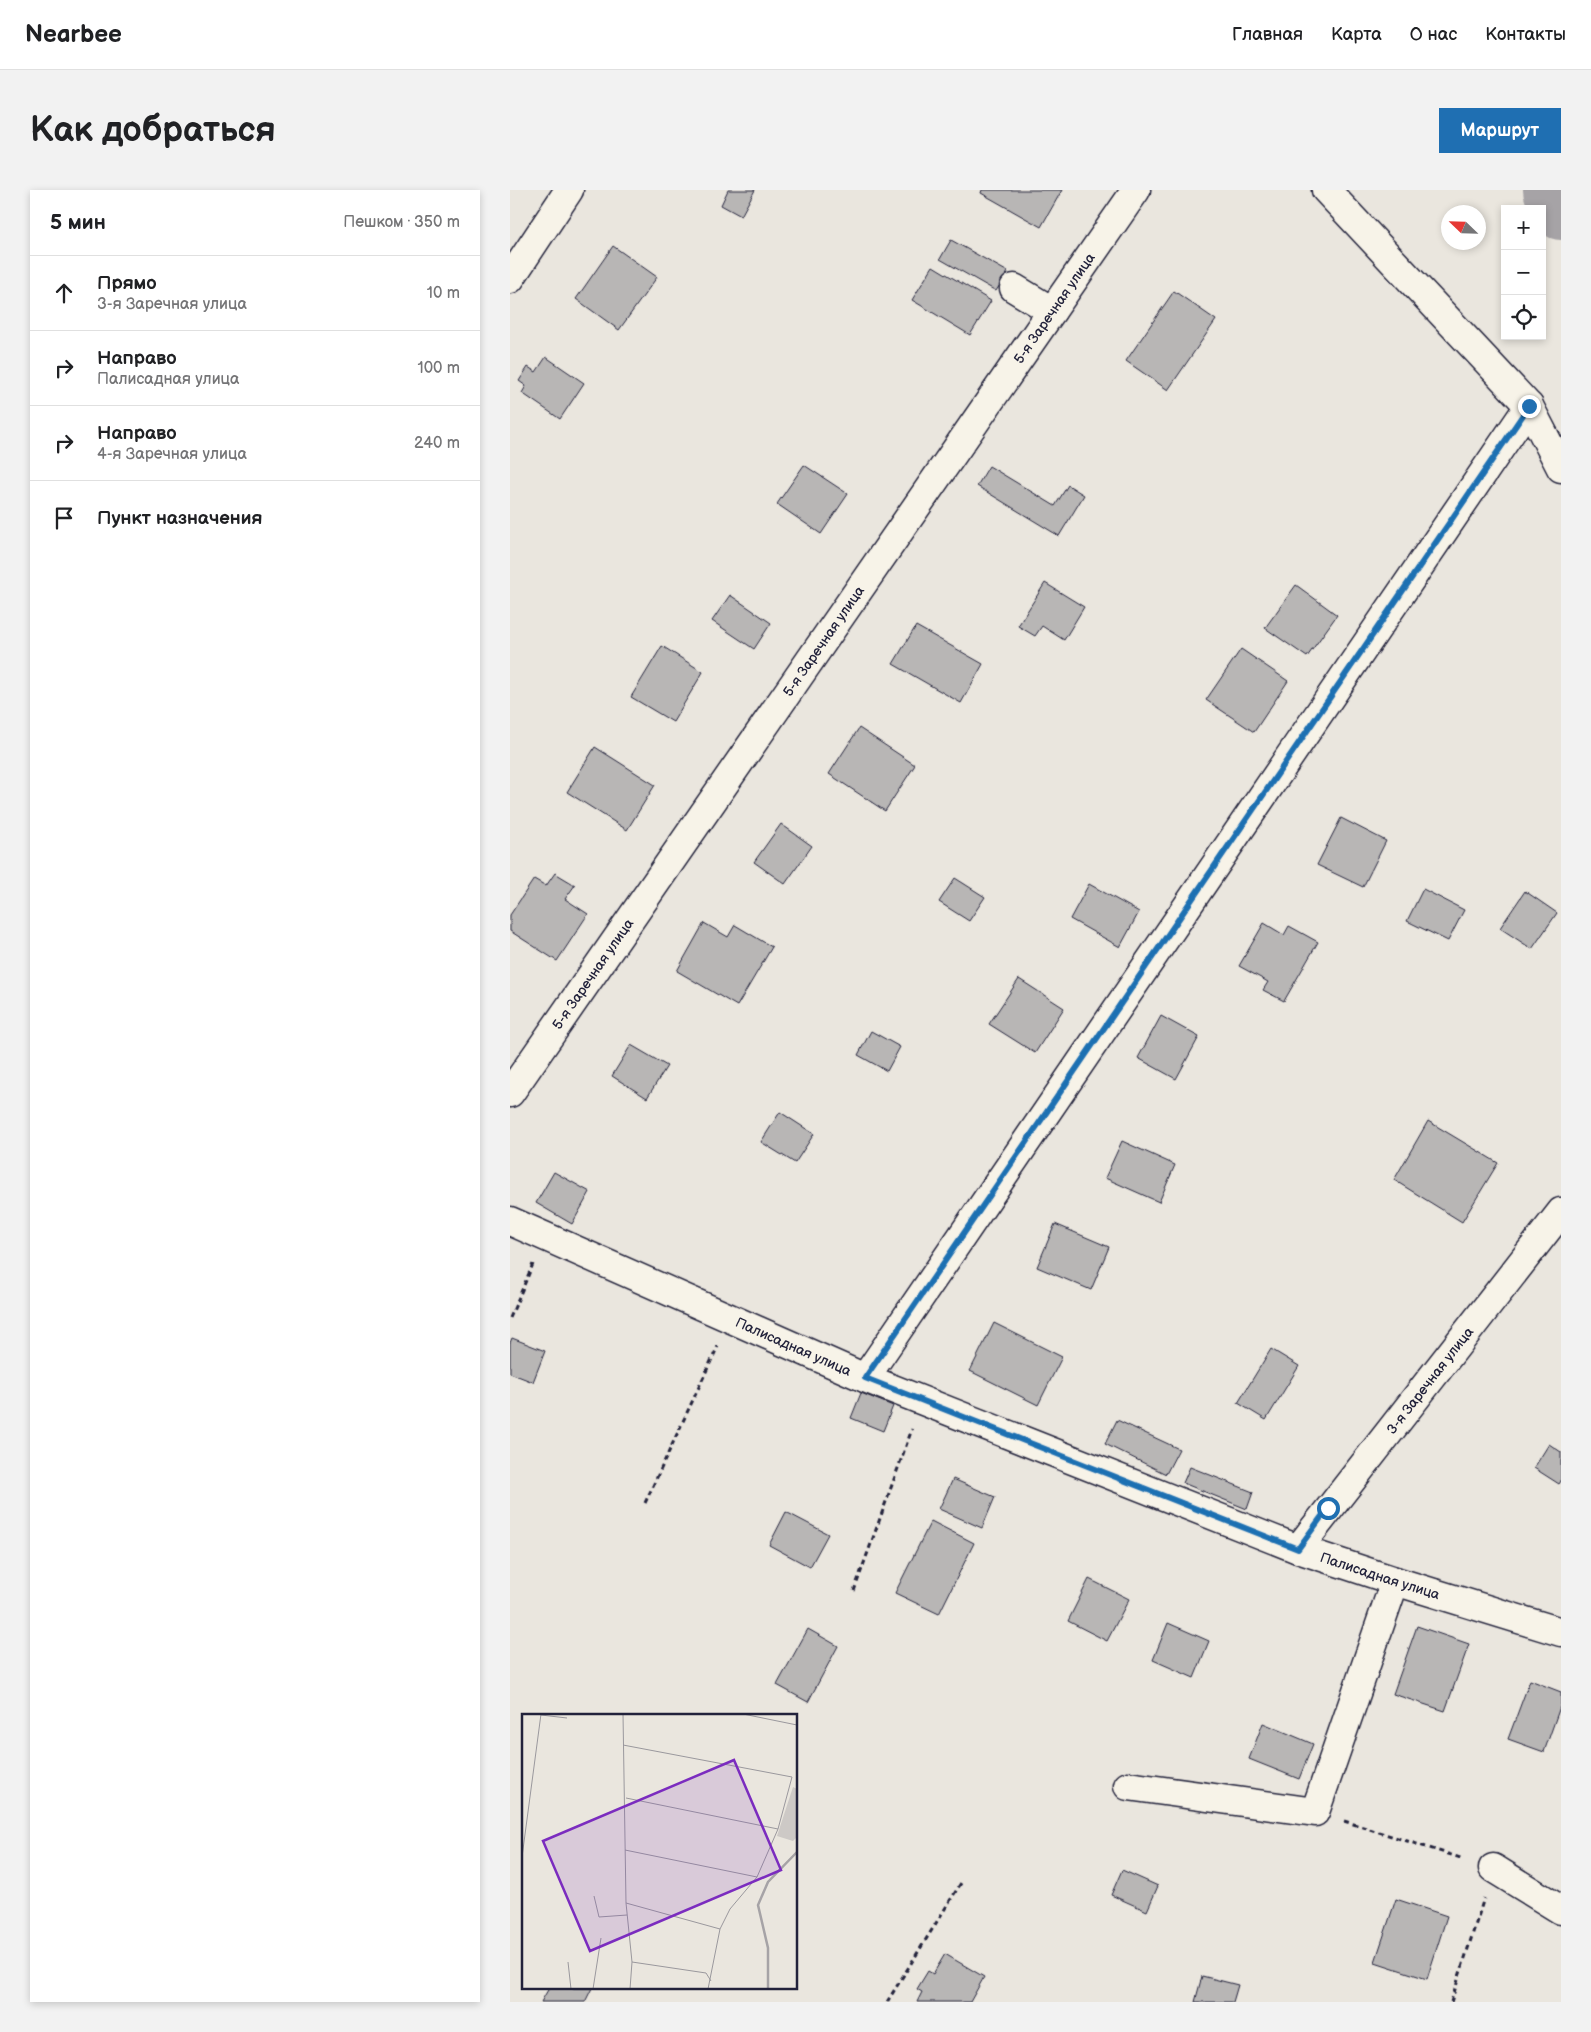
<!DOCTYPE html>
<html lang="ru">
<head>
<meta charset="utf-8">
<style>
  :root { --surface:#fff; --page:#f2f2f2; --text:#202124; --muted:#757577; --line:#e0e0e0; --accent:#1f6fb2 }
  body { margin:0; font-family:"Balsamiq Sans",sans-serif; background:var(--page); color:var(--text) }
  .controls { position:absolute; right:15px; top:15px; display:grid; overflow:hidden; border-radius:0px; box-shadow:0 2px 8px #0003 }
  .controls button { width:45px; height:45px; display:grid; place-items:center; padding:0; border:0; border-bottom:1px solid var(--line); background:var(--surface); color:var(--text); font:25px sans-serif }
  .compass { position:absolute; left:931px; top:15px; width:45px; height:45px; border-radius:50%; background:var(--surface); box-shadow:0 2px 8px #0003; rotate:293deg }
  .stop { position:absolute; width:15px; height:15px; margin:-11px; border:4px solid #1f6fb2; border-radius:50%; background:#fff }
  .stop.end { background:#1f6fb2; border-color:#fff; box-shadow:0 1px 5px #0008 }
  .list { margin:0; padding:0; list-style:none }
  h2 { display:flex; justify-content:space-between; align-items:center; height:65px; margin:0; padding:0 20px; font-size:21px }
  h2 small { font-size:16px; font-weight:400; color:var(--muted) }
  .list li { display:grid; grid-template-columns:32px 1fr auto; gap:15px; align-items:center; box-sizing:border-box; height:75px; padding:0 20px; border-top:1px solid var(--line) }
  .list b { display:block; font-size:19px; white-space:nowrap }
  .list p { margin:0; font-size:16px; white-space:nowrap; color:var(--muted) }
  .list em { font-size:16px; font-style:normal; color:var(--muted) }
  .icon { flex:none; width:28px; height:28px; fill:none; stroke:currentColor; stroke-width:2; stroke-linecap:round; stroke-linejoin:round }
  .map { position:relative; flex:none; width:1051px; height:1812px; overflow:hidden; border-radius:0px }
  header { display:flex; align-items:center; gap:30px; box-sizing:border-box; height:70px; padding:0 25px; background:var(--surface); border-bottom:1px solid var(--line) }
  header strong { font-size:24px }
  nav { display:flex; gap:28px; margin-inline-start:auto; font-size:18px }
  .intro { display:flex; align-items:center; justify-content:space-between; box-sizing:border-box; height:120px; padding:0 30px }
  h1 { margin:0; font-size:35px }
  .button { padding:12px 22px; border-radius:0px; background:var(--accent); color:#fff; font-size:18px; font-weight:700 }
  main { display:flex; gap:30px; padding:0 30px }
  aside { flex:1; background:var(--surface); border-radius:0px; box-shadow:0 2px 8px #0003 }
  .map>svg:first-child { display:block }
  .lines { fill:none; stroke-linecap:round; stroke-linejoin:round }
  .river { stroke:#a6a3a6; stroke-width:58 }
  .building { fill:#b8b6b5; stroke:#22223b }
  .minor-casing { stroke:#22223b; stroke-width:31 }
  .path { stroke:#22223b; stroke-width:3; stroke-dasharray:5 4; stroke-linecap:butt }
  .minor { stroke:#f7f3e8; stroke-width:28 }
  .route { stroke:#1f6fb2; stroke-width:6 }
  .labels { text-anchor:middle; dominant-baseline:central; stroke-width:5; stroke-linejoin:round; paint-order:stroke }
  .street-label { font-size:14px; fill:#22223b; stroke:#f7f3e8 }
  .inset-river { fill:none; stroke:#a6a3a6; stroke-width:2.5 }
  .inset-road { fill:none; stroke:#9a989d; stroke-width:1 }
  .view { fill:#7b2cbf; fill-opacity:0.15; stroke:#7b2cbf; stroke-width:2.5 }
  .inset-edge { fill:none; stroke:#22223b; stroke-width:2.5 }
</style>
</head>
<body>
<header>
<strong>Nearbee</strong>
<nav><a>Главная</a><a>Карта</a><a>О нас</a><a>Контакты</a></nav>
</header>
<div class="intro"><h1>Как добраться</h1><a class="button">Маршрут</a></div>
<main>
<aside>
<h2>5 мин<small>Пешком · 350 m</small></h2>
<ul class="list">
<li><svg class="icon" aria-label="ahead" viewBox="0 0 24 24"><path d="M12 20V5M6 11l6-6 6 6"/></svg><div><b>Прямо</b><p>3-я Заречная улица</p></div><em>10 m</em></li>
<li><svg class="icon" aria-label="right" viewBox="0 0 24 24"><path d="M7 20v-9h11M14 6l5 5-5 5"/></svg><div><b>Направо</b><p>Палисадная улица</p></div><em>100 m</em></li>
<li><svg class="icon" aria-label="right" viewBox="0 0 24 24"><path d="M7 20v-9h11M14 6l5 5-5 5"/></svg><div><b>Направо</b><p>4-я Заречная улица</p></div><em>240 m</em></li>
<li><svg class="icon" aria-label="arrive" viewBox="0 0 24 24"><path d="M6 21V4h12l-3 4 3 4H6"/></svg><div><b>Пункт назначения</b></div></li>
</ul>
</aside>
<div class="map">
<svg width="1051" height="1812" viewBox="0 0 1051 1812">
  <rect width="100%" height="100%" fill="#eae6de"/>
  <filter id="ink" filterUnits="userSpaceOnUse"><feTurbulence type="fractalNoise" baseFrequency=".02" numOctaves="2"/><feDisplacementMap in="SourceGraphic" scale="10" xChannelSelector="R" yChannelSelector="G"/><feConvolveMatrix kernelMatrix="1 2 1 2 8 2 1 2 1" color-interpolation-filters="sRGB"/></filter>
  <g filter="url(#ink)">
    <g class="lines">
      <path class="river" d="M1042,0l9,21"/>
    </g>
    <path class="building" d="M218,0h27l-14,26 -20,-11z
      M472,0h80l-21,37 -60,-34z
      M441,50l57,32 -12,19 -56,-32z
      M103,56l44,31 -38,53 -43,-31z
      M423,76l58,35 -21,34 -58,-35z
      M664,101l42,29 -48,70 -42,-29z
      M36,167l38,26 -24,36 -38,-26 4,-7 -7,-5 9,-14 8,5z
      M294,275l44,29 -27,40 -44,-30z
      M479,276l66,40 13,-21 16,10 -25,41 -82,-50z
      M535,393l39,24 -20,33 -22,-14 -7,10 -17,-10z
      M786,395l41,30 -30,42 -42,-29z
      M220,405l41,28 -17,26 -42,-28z
      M406,436l67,38 -22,39 -68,-39z
      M152,456l41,26 -30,50 -42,-25z
      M731,459l47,32 -34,51 -48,-32z
      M349,538l56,37 -30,46 -56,-37z
      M85,557l60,38 -28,45 -60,-38z
      M831,628l45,23 -23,46 -46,-22z
      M271,634l31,22 -27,38 -31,-22z
      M45,683l20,12 -10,14 23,15 -31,47 -47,-30v-16l24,-36 12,7z
      M445,688l30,19 -16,24 -30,-19z
      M579,694l50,28 -19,35 -50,-28z
      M913,699l41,21 -16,31 -41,-20z
      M1015,701l32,22 -25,36 -32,-21z
      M194,733l24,14 7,-12 37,22 -35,59 -60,-35z
      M754,733l20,12 5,-9 29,16 -34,59 -21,-11 5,-8 -29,-16z
      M509,789l45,29 -29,45 -46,-29z
      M651,826l38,21 -23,42 -38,-21z
      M361,841l29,16 -13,24 -29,-16z
      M121,855l36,21 -20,32 -35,-22z
      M270,922l34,22 -19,29 -34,-21z
      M918,931l70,42 -36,59 -68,-42z
      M612,951l53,24 -16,37 -54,-24z
      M44,982l36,20 -18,32 -36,-21z
      M545,1034l54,23 -18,43 -54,-23z
      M484,1133l68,34 -24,48 -68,-34z
      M2,1148l33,13 -12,31 -23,-9v-30z
      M761,1159l28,17 -33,54 -28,-17z
      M351,1203l32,13 -10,25 -32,-13z
      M607,1230l62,29 -13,25 -61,-30z
      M1039,1254l12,8v29l-2,3 -25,-16z
      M680,1277l63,25 -6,17 -64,-26z
      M443,1289l42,18 -13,31 -43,-19z
      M276,1322l42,22 -18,33 -41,-22z
      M421,1331l43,22 -35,71 -44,-21z
      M579,1389l40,20 -22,42 -39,-20z
      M658,1433l41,18 -15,37 -41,-18z
      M907,1436l52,18 -24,67 -52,-17z
      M298,1439l30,17 -30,56 -31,-17z
      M1020,1490l31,12v12l-17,48 -36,-13z
      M753,1533l50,21 -14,35 -50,-20z
      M612,1680l36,16 -11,25 -36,-16z
      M886,1709l51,17 -20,63 -52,-17z
      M435,1764l39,23 -14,25h-53l5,-10 -5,-3 11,-18 5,3z
      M692,1786l36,9 -5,17h-38z
      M39,1798h43l-7,14h-44z"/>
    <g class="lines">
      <g class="minor-casing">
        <g id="minor">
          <path d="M816,0l203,216 32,62"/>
          <path d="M0,89l59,-89"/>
          <path d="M504,98l38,23"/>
          <path id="s1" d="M0,903l626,-903"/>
          <path id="s2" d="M0,1031l355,157 433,171 97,32 166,51"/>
          <path d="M355,1188l664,-972"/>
          <path id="s3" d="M788,1359l263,-337"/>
          <path d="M618,1596l187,26 80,-231"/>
          <path d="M983,1678l68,42"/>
        </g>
      </g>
      <path class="path" d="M0,1128l23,-54
        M135,1313l73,-157
        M344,1401l58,-162
        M834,1631l120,38
        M377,1812l74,-119
        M941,1812l33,-104"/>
      <use href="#minor" class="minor"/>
    </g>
  </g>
  <g class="lines" filter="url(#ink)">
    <path class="route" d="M818,1318l-30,41 -433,-171 664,-972"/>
  </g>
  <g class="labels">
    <g class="street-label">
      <text stroke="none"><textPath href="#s1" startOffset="955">5-я Заречная улица</textPath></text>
      <text stroke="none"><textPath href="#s1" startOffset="550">5-я Заречная улица</textPath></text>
      <text stroke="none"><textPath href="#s1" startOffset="145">5-я Заречная улица</textPath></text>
      <text stroke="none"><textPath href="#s2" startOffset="310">Палисадная улица</textPath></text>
      <text stroke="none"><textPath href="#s3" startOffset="214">3-я Заречная улица</textPath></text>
      <text stroke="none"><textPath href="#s2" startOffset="940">Палисадная улица</textPath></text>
    </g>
  </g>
  <g transform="translate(12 1524)">
    <rect width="275" height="275" fill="#eae6de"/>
    <path d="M271,73l4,2v48l-4,4 -16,-5z" fill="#cdc9c6"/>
    <path class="inset-river" d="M246,275v-41l-10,-43 10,-23 29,-30"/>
    <path class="inset-road" d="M101,0l3,189 6,59 -2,27M221,0l54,11M19,1l26,3M101,31l169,32 -14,52 -21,48 -27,32 -10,20 -12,60M104,84l152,31M103,136l132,27M0,143l19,-143M72,182l5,21 28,-2M104,189l94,26M46,248l3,27M110,248l74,11 5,8M71,275l8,-51"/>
    <path class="view" d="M212,46l47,110 -191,81 -47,-110z"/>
    <rect width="275" height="275" class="inset-edge"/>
  </g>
</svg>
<div class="controls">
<button>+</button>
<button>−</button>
<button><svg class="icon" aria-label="locate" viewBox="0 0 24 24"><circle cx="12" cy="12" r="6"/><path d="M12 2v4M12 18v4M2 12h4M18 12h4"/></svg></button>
</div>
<svg class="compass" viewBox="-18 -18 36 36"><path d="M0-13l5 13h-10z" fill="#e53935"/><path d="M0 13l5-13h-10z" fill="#757577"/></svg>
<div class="stop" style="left:818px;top:1318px"></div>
<div class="stop end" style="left:1019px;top:216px"></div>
</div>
</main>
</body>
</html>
